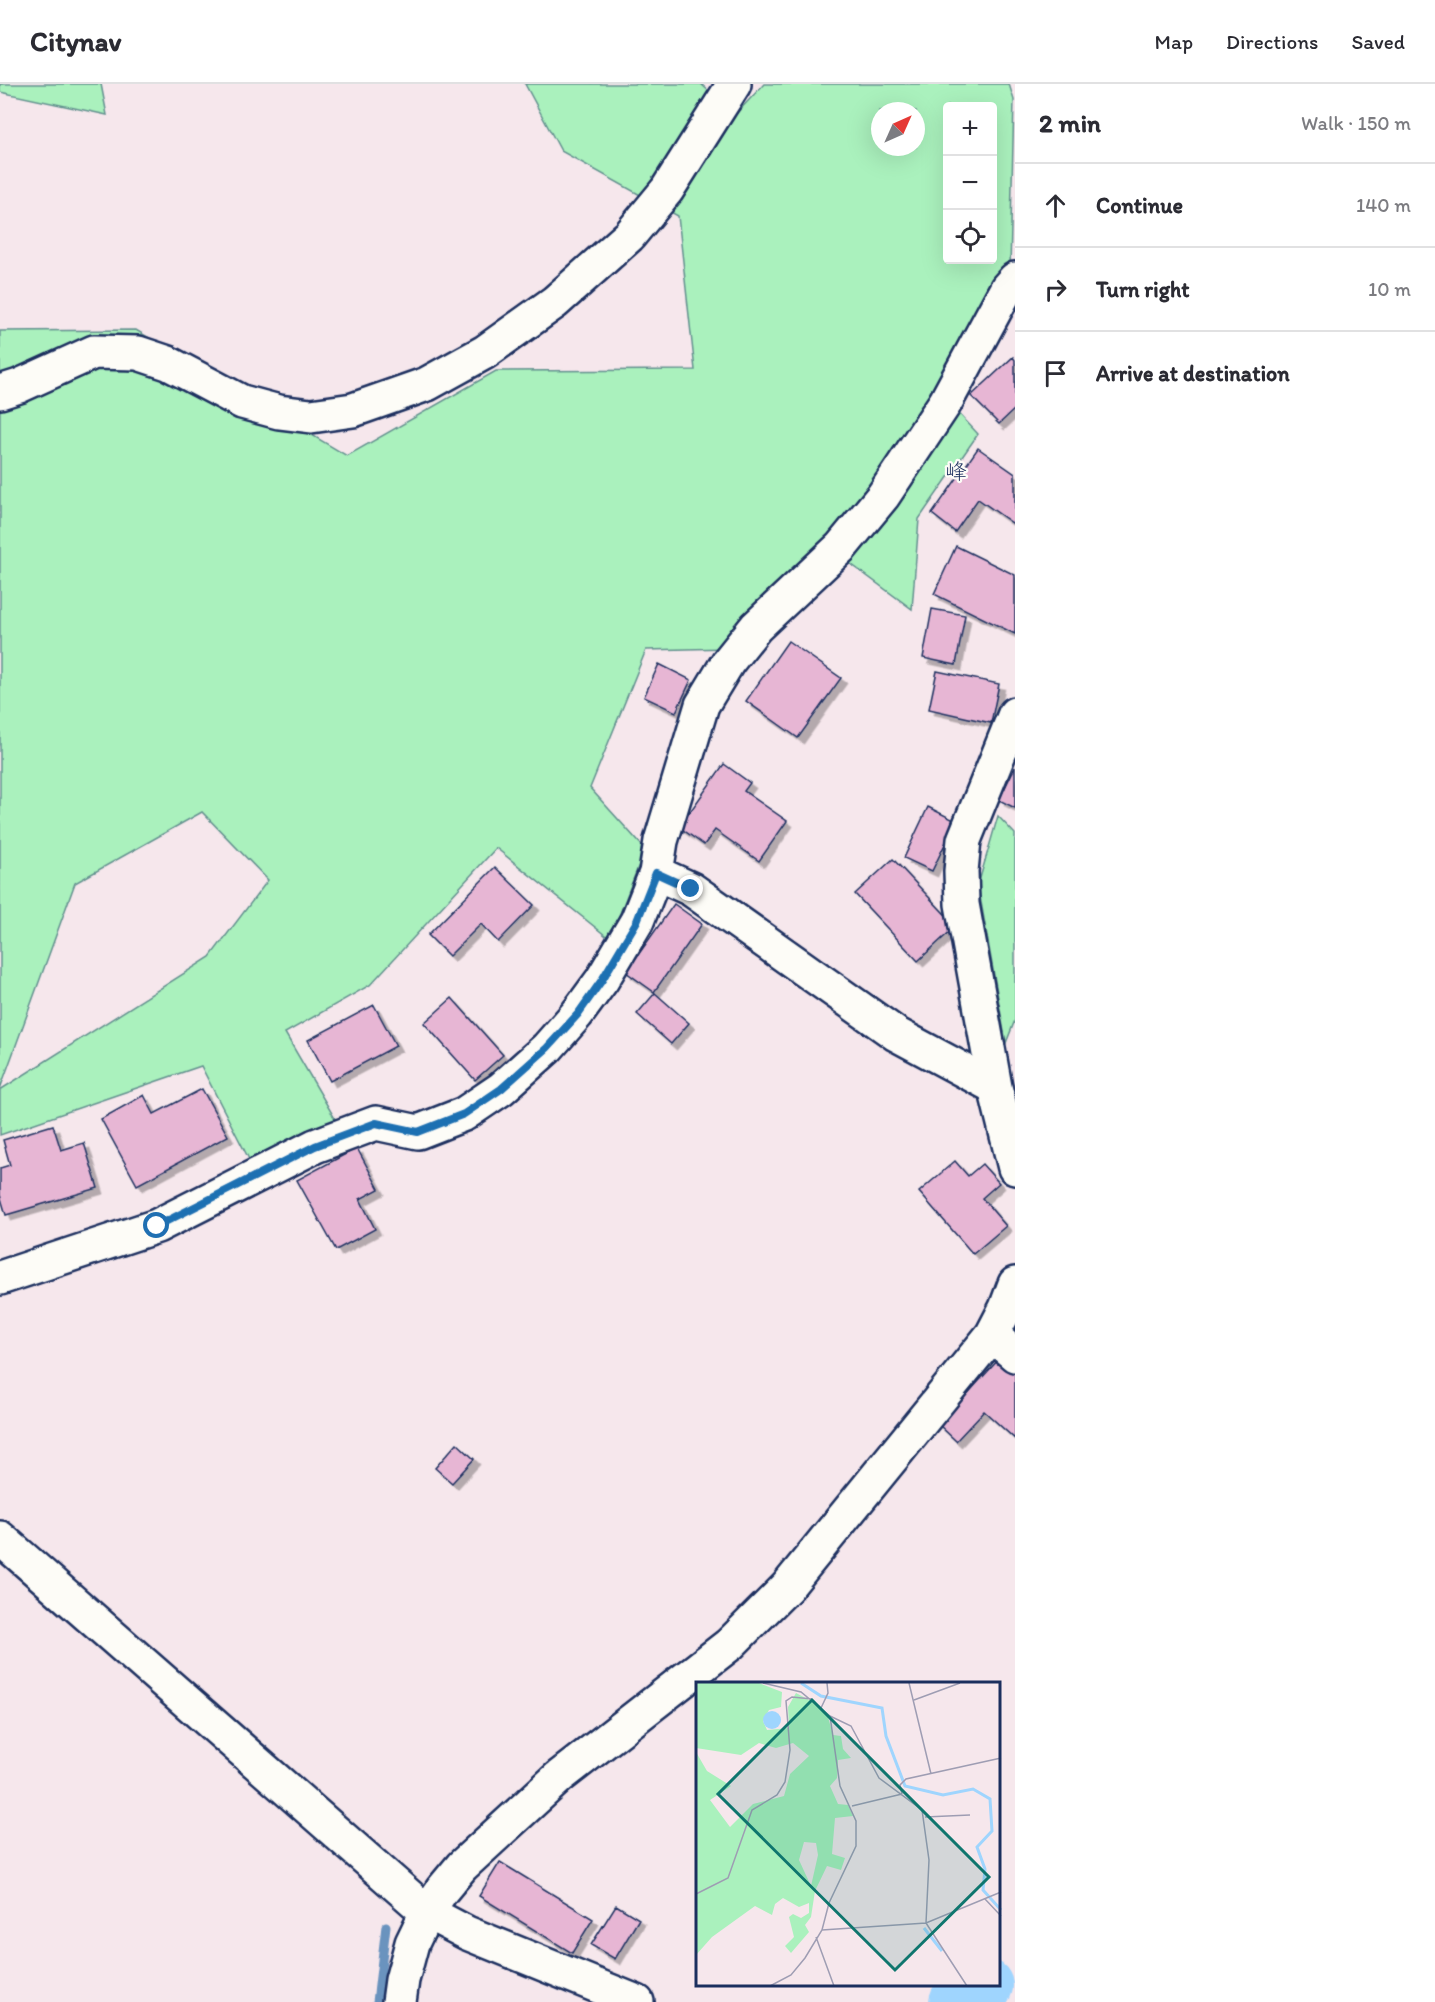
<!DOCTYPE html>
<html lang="en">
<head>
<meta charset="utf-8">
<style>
  :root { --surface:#fff; --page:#f7f7f7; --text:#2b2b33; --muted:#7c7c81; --line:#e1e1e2 }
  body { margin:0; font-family:Itim,"Klee One",sans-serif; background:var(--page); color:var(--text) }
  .controls { position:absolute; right:18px; top:18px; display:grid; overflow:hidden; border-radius:6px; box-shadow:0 6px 24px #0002 }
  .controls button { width:54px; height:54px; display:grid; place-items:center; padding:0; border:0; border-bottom:2px solid var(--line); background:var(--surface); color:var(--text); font:30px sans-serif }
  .compass { position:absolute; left:871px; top:18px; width:54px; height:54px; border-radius:50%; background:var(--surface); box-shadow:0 6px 24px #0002; rotate:45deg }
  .stop { position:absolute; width:18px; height:18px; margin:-14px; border:4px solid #1f6fb2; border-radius:50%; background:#fff }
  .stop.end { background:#1f6fb2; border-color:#fff; box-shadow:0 2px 6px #0008 }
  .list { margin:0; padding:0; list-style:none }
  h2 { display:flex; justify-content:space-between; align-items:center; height:78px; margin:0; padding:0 24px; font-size:26px }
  h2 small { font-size:20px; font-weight:400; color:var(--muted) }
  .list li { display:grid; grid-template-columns:39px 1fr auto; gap:18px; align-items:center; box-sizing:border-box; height:84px; padding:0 24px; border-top:2px solid var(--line) }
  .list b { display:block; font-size:22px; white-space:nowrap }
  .list em { font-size:20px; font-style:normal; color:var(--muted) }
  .icon { flex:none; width:33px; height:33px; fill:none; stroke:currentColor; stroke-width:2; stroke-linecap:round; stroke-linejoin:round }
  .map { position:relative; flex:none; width:1015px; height:1918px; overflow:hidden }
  header { display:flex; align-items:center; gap:36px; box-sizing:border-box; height:84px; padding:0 30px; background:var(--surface); border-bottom:2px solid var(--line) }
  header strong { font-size:28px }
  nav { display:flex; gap:33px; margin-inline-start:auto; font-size:21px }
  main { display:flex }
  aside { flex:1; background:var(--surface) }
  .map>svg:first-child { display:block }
  .green { fill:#aaf1bd; stroke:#62908e; stroke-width:1.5; fill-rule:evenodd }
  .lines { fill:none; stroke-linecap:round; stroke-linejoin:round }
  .stream { stroke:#6a93be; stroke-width:9 }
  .river { stroke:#9fd5fe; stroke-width:56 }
  .building { fill:#e7b6d4; stroke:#1b2f5e; stroke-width:1.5; filter:url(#shadow) }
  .minor-casing { stroke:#1b2f5e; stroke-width:38 }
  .minor { stroke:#fdfcf7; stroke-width:33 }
  .route { stroke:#1f6fb2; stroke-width:8 }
  .labels { text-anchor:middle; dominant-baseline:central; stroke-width:4.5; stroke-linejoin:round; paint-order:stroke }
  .neighbourhood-label { font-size:22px; fill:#1b2f5e; stroke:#fdfcf7 }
  .inset-river { fill:none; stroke:#9fd5fe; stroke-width:3 }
  .inset-road { fill:none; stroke:#9e9db3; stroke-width:1.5 }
  .view { fill:#0f766e; fill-opacity:0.15; stroke:#0f766e; stroke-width:3 }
  .inset-edge { fill:none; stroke:#1b2f5e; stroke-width:3 }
</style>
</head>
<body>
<header>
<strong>Citynav</strong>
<nav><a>Map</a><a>Directions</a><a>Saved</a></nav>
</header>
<main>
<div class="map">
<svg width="1015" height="1918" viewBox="0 0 1015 1918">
  <defs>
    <filter id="shadow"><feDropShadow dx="5.5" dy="5.5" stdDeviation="0" flood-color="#0004"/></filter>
  </defs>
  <rect width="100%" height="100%" fill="#f6e7ec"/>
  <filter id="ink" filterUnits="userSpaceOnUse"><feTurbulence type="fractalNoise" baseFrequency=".0167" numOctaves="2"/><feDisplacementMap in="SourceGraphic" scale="12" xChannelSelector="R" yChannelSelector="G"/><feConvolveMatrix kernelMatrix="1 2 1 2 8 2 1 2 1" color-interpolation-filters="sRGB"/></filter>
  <g filter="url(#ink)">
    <path class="green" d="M0,0h101l6,31 -107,-23z
      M525,0h176l34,31 29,-31h245l5,16 -4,168 -71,124 39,42 -59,85 -7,90 -83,-61 -101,100 -82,2 -56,138 55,61 -35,90 -114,-91 -126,137 -85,48 52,89 -85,43 -51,-99 -201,69v-45l210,-133 58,-77 -66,-68 -127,71 -75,206v-758l136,-1 211,126 149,-85 199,-1 -17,-154 -117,-65zM948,22h44v154h-44zM880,27h36v36h-36z
      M998,732l17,18v186l-9,23 -28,-158z"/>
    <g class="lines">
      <path class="stream" d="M377,1918l9,-76"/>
      <path class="river" d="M957,1918l28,-16"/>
    </g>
    <path class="building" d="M1013,273l2,3v49l-16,15 -28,-28z
      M978,364l37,26v51l-37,-26 -23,33 -23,-18z
      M956,462l59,29v59l-81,-40z
      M932,525l33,6 -9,50 -33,-7z
      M788,557l53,37 -43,60 -52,-37z
      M659,580l32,16 -15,32 -32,-15z
      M937,587l62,13 -8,39 -62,-14z
      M724,680l26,19 -6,8 43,30 -28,40 -44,-31 -11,15 -25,-18z
      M1015,683v41l-16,-8z
      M928,723l28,14 -24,50 -28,-13z
      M893,775l63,67 -38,35 -63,-67z
      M495,783l39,38 -36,37 -17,-18 -32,32 -21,-21z
      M674,820l28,20 -48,68 -28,-20z
      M655,909l34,30 -18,21 -34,-30z
      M452,914l51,57 -28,25 -51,-57z
      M374,921l22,41 -66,35 -22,-41z
      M202,1005l26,47 -91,49 -36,-66 43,-24 10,19z
      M53,1041l8,25 23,-7 14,45 -92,27 -6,-20v-27l10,-3 -7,-25z
      M357,1064l22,41 -19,10 15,30 -39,21 -39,-70z
      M955,1077l13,15 14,-12 17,19 -17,15 24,28 -33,28 -54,-62z
      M1000,1274l15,13v68l-31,-28 -28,30 -17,-16z
      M457,1359l17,16 -22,24 -17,-15z
      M500,1778l93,57 -21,34 -93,-57z
      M616,1821l23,14 -24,40 -24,-14z"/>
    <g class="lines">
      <g class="minor-casing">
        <path id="minor" d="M0,308l19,-6 75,-34 44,1 30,10 74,39 37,10 32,4 42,-6 74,-26 58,-32 70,-50 74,-66 38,-46 67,-106
          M1015,630l-51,126 -3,31 1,33 33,183 20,81
          M656,789l35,16 205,145 99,53
          M0,1194l157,-52 158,-80 61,-23 42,9 46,-18 37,-25 46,-41 30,-34 25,-34 35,-59 19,-48 5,-32 41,-136 26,-43 28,-35 85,-80 42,-51 62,-93 62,-115 8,-9
          M992,1251l23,20
          M0,1454l427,374 40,21 170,69
          M399,1918l3,-22 10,-37 15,-31 15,-22 20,-24 97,-89 171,-133 57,-57 205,-252 14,-27 9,-24"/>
      </g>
      <use href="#minor" class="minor"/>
    </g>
  </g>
  <g class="lines" filter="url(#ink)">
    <path class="route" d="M157,1142l158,-80 61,-23 42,9 46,-18 37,-25 46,-41 31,-34 24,-34 35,-59 19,-48 35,16"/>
  </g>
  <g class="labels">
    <g class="neighbourhood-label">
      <text x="956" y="387">峰</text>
    </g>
  </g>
  <g transform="translate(696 1598)">
    <rect width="304" height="304" fill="#f6e7ec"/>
    <path d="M0,1h63l23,9 -1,15 -12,3 -6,11 4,9 22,-2 -1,-21 8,-14 17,9 15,15 5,18 8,1 2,13 8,9 -13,2 -1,18 -7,8 8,18 10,1 5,11 -18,2 -3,36 13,4 -4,12 -14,-4 -12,25 -4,26 -6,8 4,7 -18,21 -6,-7 9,-9 -5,-20 4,-3 8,4 8,-5v-10l-10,4 -16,-9 -8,6 -3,11 -17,-9 -43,31 -16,18v-203l11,19 24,15 -21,14 20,27 23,-23 31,-8 6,-22 19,-18 -16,-13 -17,5 -17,-5 -18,12 -45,-7zM108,160l12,1 2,12 -7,31 -12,-26z" fill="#aaf1bd" fill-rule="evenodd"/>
    <path d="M67 38a9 9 0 1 1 18 0a9 9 0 1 1-18 0Z" fill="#9fd5fe"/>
    <path class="inset-river" d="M105,1l20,13 61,12 4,28 19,50 38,9 30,-6 17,10 2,32 -15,16 8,22 -2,21 18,20M228,246l18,23"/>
    <path class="inset-road" d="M67,1l38,9 29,24 21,10 28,52 43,32 7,50 -3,63 41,63M213,1l22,91M218,18l46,-17M125,26l7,-15 -1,-10M206,112l-2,-9 6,-6 95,-21M156,124l50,-12M229,135l45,-2M0,212l32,-16 24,-68 25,-15 8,-13 5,-32 -4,-49 6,-4 20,2M289,217l16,17M126,248l104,-7 75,-31M120,255l18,49M74,304l21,-11 14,-17 17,-28 7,-27 27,-57v-25l-16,-35 -10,-70"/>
    <path class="view" d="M116,18l177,177 -94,93 -177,-176z"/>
    <rect width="304" height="304" class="inset-edge"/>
  </g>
</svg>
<div class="controls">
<button>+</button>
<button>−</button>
<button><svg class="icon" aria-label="locate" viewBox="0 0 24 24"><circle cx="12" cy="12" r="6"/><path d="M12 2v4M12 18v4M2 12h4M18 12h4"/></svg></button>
</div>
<svg class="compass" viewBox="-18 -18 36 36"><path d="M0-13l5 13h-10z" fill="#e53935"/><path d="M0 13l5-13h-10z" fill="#7c7c81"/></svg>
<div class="stop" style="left:157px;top:1142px"></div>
<div class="stop end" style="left:691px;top:805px"></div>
</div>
<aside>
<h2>2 min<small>Walk · 150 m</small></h2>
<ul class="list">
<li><svg class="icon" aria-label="ahead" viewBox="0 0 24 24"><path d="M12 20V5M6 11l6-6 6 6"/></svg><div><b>Continue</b></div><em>140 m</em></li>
<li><svg class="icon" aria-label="right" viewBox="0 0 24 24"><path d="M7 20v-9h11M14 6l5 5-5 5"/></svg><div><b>Turn right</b></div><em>10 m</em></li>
<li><svg class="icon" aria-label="arrive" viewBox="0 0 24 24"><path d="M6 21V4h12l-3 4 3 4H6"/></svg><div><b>Arrive at destination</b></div></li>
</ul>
</aside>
</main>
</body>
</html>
